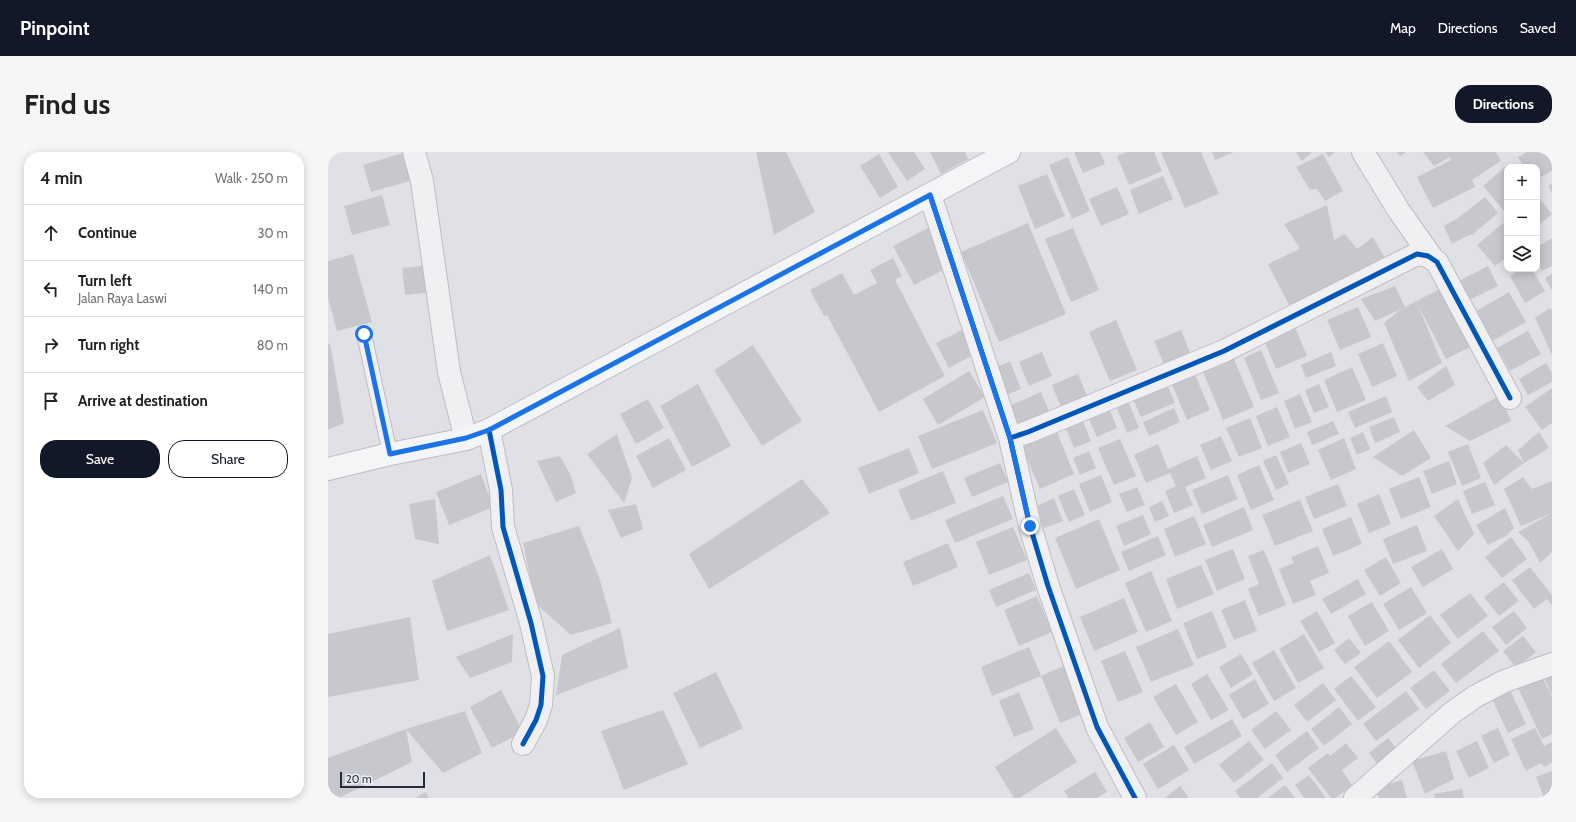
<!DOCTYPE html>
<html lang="en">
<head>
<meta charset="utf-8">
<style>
  :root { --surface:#fff; --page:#f6f6f6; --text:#202124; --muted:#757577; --line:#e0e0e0; --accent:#111827 }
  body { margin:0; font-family:Cabin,sans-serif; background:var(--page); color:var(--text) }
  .controls { position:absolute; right:12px; top:12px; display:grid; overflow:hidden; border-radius:8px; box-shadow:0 2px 10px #0003 }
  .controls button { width:36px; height:36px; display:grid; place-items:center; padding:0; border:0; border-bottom:1px solid var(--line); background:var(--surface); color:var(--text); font:20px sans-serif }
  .scale { position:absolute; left:12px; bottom:10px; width:85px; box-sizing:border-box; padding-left:4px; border:2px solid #272a3e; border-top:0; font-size:11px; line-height:14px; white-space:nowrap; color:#272a3e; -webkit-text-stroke:3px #edeff5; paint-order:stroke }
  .stop { position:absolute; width:12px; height:12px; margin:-9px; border:3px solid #1a73e8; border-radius:50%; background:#fff }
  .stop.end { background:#1a73e8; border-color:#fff; box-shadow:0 1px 4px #0008 }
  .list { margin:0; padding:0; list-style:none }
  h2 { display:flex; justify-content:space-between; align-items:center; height:52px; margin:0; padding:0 16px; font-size:17px }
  h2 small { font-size:13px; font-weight:400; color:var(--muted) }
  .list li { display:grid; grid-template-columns:26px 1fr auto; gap:12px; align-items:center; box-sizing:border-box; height:56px; padding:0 16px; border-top:1px solid var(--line) }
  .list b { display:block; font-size:15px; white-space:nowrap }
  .list p { margin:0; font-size:13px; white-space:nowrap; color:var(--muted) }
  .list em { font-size:13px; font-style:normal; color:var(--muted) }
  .actions { display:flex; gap:8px; padding:12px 16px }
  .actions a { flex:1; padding:9px 0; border:1px solid var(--accent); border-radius:16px; text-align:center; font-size:14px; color:var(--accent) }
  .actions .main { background:var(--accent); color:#fff }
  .icon { flex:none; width:22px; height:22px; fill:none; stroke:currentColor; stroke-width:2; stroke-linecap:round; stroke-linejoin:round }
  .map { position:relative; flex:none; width:1224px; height:646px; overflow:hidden; border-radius:16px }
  header { display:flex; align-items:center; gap:24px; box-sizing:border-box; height:56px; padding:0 20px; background:var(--accent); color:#fff }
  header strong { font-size:19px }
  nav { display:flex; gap:22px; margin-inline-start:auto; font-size:14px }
  .intro { display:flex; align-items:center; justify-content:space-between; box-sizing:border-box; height:96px; padding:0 24px }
  h1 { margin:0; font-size:28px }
  .button { padding:10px 18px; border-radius:16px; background:var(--accent); color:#fff; font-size:14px; font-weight:700 }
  main { display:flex; gap:24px; padding:0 24px }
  aside { flex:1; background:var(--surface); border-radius:16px; box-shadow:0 2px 10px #0003 }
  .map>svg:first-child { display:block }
  .building { fill:#c7c8ce }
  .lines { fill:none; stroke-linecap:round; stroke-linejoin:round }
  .service-casing { stroke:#bdbec2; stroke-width:16 }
  .minor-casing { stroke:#bdbec2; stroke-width:24 }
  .primary-casing { stroke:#bdbec3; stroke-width:24 }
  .service { stroke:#f0f0f2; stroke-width:14 }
  .minor { stroke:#f0f0f2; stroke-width:22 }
  .primary { stroke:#f4f5f6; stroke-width:22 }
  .cycleway-casing { stroke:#edeff5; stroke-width:8 }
  .cycleway { stroke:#0057b8; stroke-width:5 }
  .route { stroke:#1a73e8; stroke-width:5 }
</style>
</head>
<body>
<header>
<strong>Pinpoint</strong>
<nav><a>Map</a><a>Directions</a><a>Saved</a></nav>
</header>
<div class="intro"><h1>Find us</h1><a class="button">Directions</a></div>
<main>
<aside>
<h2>4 min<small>Walk · 250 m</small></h2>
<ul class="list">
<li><svg class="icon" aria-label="ahead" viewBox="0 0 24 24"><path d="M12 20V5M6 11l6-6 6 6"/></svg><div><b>Continue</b></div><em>30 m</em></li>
<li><svg class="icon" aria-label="left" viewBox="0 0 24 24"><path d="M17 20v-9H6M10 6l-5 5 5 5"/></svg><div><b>Turn left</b><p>Jalan Raya Laswi</p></div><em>140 m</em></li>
<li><svg class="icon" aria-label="right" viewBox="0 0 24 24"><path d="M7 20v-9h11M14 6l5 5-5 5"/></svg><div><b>Turn right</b></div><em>80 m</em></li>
<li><svg class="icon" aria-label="arrive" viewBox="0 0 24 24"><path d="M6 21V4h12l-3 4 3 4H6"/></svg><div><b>Arrive at destination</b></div></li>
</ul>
<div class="actions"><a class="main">Save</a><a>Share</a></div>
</aside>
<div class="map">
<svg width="1224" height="646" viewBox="0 0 1224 646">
  <rect width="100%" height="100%" fill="#e0e1e6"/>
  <path class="building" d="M428,0h30l29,60 -41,23z
    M560,0h26l11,17 -18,12z
    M602,0h35l3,7 -27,15z
    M746,0h26l5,12 -22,9z
    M798,0h28l8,19 -33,14 -12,-29z
    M833,0h40l18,42 -34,14z
    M884,0h22l-19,8z
    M968,0h16l-10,9z
    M997,0h10l-6,5z
    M1069,0h9l-6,4z
    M1095,0h73l5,9 -29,19 3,7 -42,21 -16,-31 34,-17 -1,-3 -16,9z
    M1199,0h25v19l-15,8v-12h-13l-6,-10z
    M75,1l7,28 -39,11 -8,-27z
    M551,2l19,33 -18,11 -20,-32z
    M995,2l20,37 -18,10 -8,-12 -7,1 -14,-23z
    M740,5l22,54 -18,8 -23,-54z
    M1179,13v43l-3,3 -21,-25z
    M719,22l18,42 -30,13 -17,-43z
    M835,24l10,23 -34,15 -9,-24z
    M1224,32v9l-4,-7z
    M789,35l12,27 -28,12 -12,-27z
    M54,43l8,30 -38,10 -8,-29z
    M1209,44l15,18 -15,13z
    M1157,45l13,16 -26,22 -1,-1 -19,10 -8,-18 14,-8z
    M999,53l7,35 11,-6 12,15 16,-12 12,22 -95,48 -22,-43 32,-15 -16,-25z
    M700,71l38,91 -67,28 -38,-90z
    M1175,71l4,5v29l-12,9 -18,-21z
    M602,75l21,39 -37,19 -21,-39z
    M745,76l26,62 -28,12 -26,-63z
    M1224,86v28l-10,5 -5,-9v-15z
    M25,102l19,68 -35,9 -9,-33v-37z
    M565,106l9,18 -7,4 50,96 -66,36 -52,-97 -3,1 -14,-26 32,-17 12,22 23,-12 -7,-13z
    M101,113l3,27 -27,3 -3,-27z
    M1160,114l10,20 -33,16 -10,-19z
    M1194,117h10l13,22 -20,12 -15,-27z
    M1224,122v17l-7,-13z
    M1067,134l10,21 35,-18 30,58 -24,12 -29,-56 25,60 -33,18 -25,-58 17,-14 -26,12 -14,-22z
    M1181,140l17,30 -37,21 -16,-30z
    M1030,155l13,30 -31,13 -13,-30z
    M1222,156l2,3v44l-17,-37z
    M788,168l21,50 -27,11 -21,-49z
    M967,175l12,29 -31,13 -12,-29z
    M634,178l13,24 -26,14 -13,-25z
    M853,178l10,25 -26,11 -11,-25z
    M1200,179l13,23 -31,17 -13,-23z
    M2,191l14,80 -16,7v-86z
    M1055,191l14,33 -25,11 -14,-33z
    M425,193l49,76 -40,25 -48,-76z
    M933,198l18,43 -18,7 -17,-42z
    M714,200l10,24 -23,10 -10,-24z
    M1003,200l5,14 -30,12 -5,-13z
    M906,207l20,48 -31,13 -20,-48z
    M682,209l11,28 -17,7 -11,-27z
    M1218,211l6,10v9l-24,13 -9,-16z
    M1118,214l9,19 -27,16 -11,-14z
    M1024,215l14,33 -29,12 -13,-32z
    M865,218l17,40 -23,10 -17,-40z
    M641,219l16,26 -47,28 -15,-26z
    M750,222l11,27 -26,11 -11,-27z
    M370,232l33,62 -39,21 -32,-61z
    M839,232l8,19 -34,14 -8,-18z
    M991,232l10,23 -15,6 -9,-23z
    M1224,236v35l-10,7 -17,-23z
    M713,240l10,24 -33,14 -9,-24z
    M972,242l12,28 -17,7 -11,-28z
    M1058,244l6,16 -37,16 -7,-16z
    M1169,245l8,9 6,15 -41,20 -25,-15z
    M799,246l12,30 -12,5 -12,-30z
    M320,247l16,29 -28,16 -16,-30z
    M949,255l13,30 -22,9 -12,-30z
    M781,256l8,20 -20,9 -9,-20z
    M846,256l6,14 -31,14 -6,-14z
    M655,258l14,33 -65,26 -14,-33z
    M1066,265l6,15 -25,11 -6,-16z
    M922,266l12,30 -23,9 -13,-29z
    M754,267l9,22 -17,7 -9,-22z
    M1005,269l6,13 -27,11 -5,-13z
    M726,273l20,49 -34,15 -21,-49z
    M1086,278l17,28 -29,18 -29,-19z
    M1035,280l7,17 -13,6 -7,-17z
    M1211,280l10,16 -25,15 -6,-13z
    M289,282l15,44 -8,25 -37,-49z
    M893,284l11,25 -21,9 -11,-25z
    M341,286l17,32 -33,18 -17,-32z
    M1016,286l12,31 -25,11 -13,-30z
    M792,287l16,37 -22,9 -16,-37z
    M973,291l9,21 -22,9 -8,-21z
    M830,292l10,25 29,-13 9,22 -21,9 8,18 -19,8 -9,-22 11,-5 -6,-13 -24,10 -12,-28z
    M1140,292l13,34 -19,8 -14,-34z
    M1178,293l18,18 -30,22 -11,-22z
    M581,296l10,25 -50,21 -11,-26z
    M761,299l7,17 -16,7 -7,-17z
    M948,303l13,29 -13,6 -13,-29z
    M232,304l10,18 6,19 -20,9 -19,-41z
    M1121,309l8,23 -25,10 -9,-23z
    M672,311l8,19 -36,15 -8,-19z
    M931,313l15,35 -23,10 -14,-35z
    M615,319l13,32 -45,18 -13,-31z
    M153,322l12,33 -44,18 -13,-33z
    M773,323l11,27 -22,10 -11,-28z
    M900,323l10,24 -36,15 -10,-24z
    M1091,325l12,30 -30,12 -12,-30z
    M1195,325l9,12 20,-8v32l-31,13 -17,-37z
    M474,327l28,34 -121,76 -20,-35z
    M1157,330l10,23 -23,9 -9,-23z
    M1010,332l9,22 -33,13 -9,-22z
    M809,335l8,18 -18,7 -8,-18z
    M746,337l11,26 -16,7 -11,-26z
    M1051,342l12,30 -22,9 -12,-29z
    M675,344l10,23 -58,24 -10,-23z
    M726,346l9,23 -19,7 -9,-21z
    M107,347l4,45 -24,-5 -6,-35z
    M1130,347l16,35 -16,17 -24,-35z
    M972,348l13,31 -38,15 -13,-31z
    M834,349l7,15 -14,6 -6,-15z
    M308,352l7,25 -22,9 -13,-28z
    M916,355l9,23 -41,17 -9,-22z
    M1177,356l9,20 -8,8 -18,9 -12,-20z
    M1224,361v39l-12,11 -11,-21 -11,-10z
    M815,363l8,19 -27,12 -8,-20z
    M866,364l12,28 -31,13 -11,-28z
    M1023,365l11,27 -29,12 -11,-27z
    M771,367l21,51 -44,19 -21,-51z
    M1089,373l10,26 -34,13 -10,-25z
    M251,374l20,51 13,46 -41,12 -35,-31 -13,-61z
    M685,375l14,33 -38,15 -13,-33z
    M830,384l8,19 -37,16 -8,-19z
    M1183,385l16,22 -25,19 -17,-21z
    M620,391l10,24 -45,19 -10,-24z
    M990,394l11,27 -19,8 6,14 -23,9 -14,-35 15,-6 -3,-6z
    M905,397l12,30 -28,12 -12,-31z
    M1114,397l11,20 -30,18 -12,-20z
    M936,398l22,55 -27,11 -11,-27 11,-5 -11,-28z
    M162,403l19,55 -62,21 -15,-50z
    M1058,405l15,26 -21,13 -16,-26z
    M873,413l13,29 -37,15 -11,-30z
    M1202,415l22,28v10l-5,-6 -13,10 -22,-29z
    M823,419l21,50 -26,11 -21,-49z
    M701,421l7,17 -40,17 -7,-17z
    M1030,427l8,15 -35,20 -9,-15z
    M1176,430l15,19 -20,15 -15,-19z
    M1083,435l16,26 -28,17 -16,-26z
    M1142,441l18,23 -30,23 -18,-24z
    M709,444l15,36 -33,14 -15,-36z
    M796,446l14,34 -44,19 -14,-34z
    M917,448l12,31 -23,9 -13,-30z
    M1044,450l17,29 -24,15 -17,-30z
    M884,459l15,36 -30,12 -14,-36z
    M989,459l18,32 -16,9 -19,-31z
    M1186,459l13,17 -21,17 -14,-18z
    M1102,463l21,28 -32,25 -21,-28z
    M82,465l9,63 -91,17v-63z
    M292,476l8,40 -72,27 6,-40z
    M850,477l16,36 -43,17 -15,-35z
    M1155,479l16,20 -43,32 -15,-19z
    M185,482l-1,28 -42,16 -14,-21z
    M976,482l20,34 -26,15 -19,-34z
    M1195,484l13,16 -20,16 -13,-17z
    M1021,486l12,15 -16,11 -11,-14z
    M1061,489l23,31 -35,26 -23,-31z
    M701,495l12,29 -49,20 -11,-29z
    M946,498l22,38 -22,13 -22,-38z
    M797,499l18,41 -25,10 -17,-41z
    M913,502l12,20 -22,14 -12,-21z
    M738,513l19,48 -25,10 -19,-47z
    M1106,518l16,21 -24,18 -16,-21z
    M388,520l27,56 -43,20 -27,-55z
    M879,522l22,36 -18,10 -20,-36z
    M1224,522v21l-8,-17z
    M1023,524l25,31 -18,14 -24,-32z
    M1214,524l10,21v37l-10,5 -24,-51z
    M927,527l14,25 -26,15 -14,-24z
    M995,531l13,17 -29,22 -13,-17z
    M848,532l22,38 -22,13 -23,-38z
    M173,538l22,42 -31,16 -22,-41z
    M1182,538l16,34 -18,9 -16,-34z
    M1078,539l13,18 -43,32 -13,-17z
    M691,540l15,37 -20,8 -15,-36z
    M1011,555l13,17 -28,22 -13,-17z
    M335,558l25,54 -64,26 -23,-59z
    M137,559l17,42 -39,20 -37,-44 6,33 -73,36h-11v-40l78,-29z
    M948,559l15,19 -26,19 -14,-19z
    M904,567l10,17 -48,28 -10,-17z
    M822,570l14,25 -26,15 -14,-24z
    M728,576l21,34 -58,36h-5l-19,-31z
    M1170,576l12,27 -16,8 -13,-27z
    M1207,576l9,18 8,-4v21l-8,4 -3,-4 -15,8 -15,-32z
    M979,579l12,17 -32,24 -12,-17z
    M1060,586l11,14 -19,15 -11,-14z
    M921,589l15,19 -30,23 -15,-18z
    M1149,589l12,27 -20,10 -13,-27z
    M1018,591l12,15 -16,12 10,15 -16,13h-5l-23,-30 20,-15 2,3z
    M846,593l15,25 -31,19 -15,-25z
    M1118,599l8,28 -29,15 -13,-33z
    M944,611l11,15 -26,20h-17l-5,-7z
    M1224,619v27h-8l-8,-21z
    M767,620l12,20 -10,6h-28l-5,-7z
    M981,623l17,23h-22l-9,-13z
    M1074,628l5,18h-28l-3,-10z
    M957,633l10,13h-27z
    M852,634l9,12h-24z
    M1134,637l2,9h-29l-1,-4z
    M98,640l3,6h-14z"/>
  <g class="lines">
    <g class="service-casing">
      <path id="service" d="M36,182l26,120"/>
    </g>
    <g class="minor-casing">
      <path id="minor" d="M86,0l8,29 27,191 17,67
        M1035,0l36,59 34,48
        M602,43l80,243 20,88 18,60 49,141 38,71
        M161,278l12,60 2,37 28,96 12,53 -2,29 -5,15 -13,24
        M682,286l18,-6 196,-81 193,-97 11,2 9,6 73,136
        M1027,646l98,-86 23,-16 29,-15 47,-17"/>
    </g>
    <g class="primary-casing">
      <path id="primary" d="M0,317l62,-15 76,-15 23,-9 520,-278"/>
    </g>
    <use href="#service" class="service"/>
    <use href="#minor" class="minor"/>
    <use href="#primary" class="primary"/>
    <g class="cycleway-casing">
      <path id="cycleway" d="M602,43l80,243 20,88 18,60 49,141 38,71
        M161,278l12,60 2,37 28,96 12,53 -2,29 -5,15 -13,24
        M682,286l18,-6 196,-81 193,-97 11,2 9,6 73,136"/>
    </g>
    <use href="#cycleway" class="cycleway"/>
  </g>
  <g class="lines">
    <path class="route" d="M36,182l26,120 76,-16 23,-8 441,-235 80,243 20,88"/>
  </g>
</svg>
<div class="controls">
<button>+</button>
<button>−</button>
<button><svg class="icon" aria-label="layers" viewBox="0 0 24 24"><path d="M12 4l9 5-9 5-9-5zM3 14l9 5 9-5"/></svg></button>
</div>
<div class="scale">20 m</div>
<div class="stop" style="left:36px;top:182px"></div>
<div class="stop end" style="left:702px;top:374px"></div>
</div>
</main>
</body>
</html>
